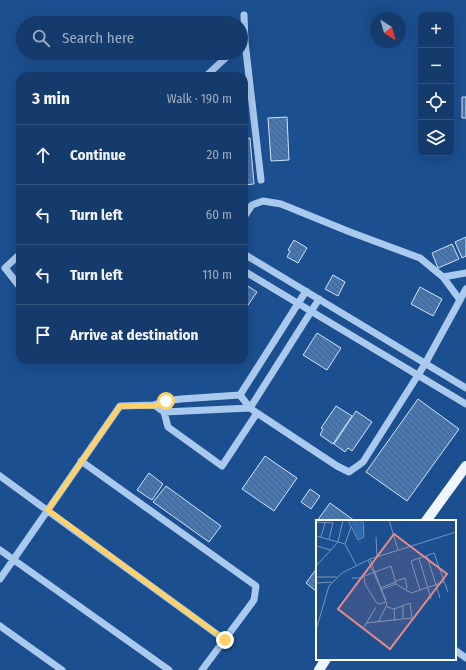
<!DOCTYPE html>
<html lang="en">
<head>
<meta charset="utf-8">
<style>
  :root { --surface:#143b6b; --page:#1d4271; --text:#f1f3f6; --muted:#9dadc1; --line:#33557e }
  body { margin:0; font-family:"Fira Sans Condensed",sans-serif; background:var(--page); color:var(--text) }
  .controls { position:absolute; right:12px; top:12px; display:grid; overflow:hidden; border-radius:8px; box-shadow:0 4px 16px #0002 }
  .controls button { width:36px; height:36px; display:grid; place-items:center; padding:0; border:0; border-bottom:1px solid var(--line); background:var(--surface); color:var(--text); font:20px sans-serif }
  .compass { position:absolute; left:370px; top:12px; width:36px; height:36px; border-radius:50%; background:var(--surface); box-shadow:0 4px 16px #0002; rotate:143deg }
  .stop { position:absolute; width:12px; height:12px; margin:-9px; border:3px solid #ffd166; border-radius:50%; background:#fff }
  .stop.end { background:#ffd166; border-color:#fff; box-shadow:0 1px 4px #0008 }
  .list { margin:0; padding:0; list-style:none }
  h2 { display:flex; justify-content:space-between; align-items:center; height:52px; margin:0; padding:0 16px; font-size:17px }
  h2 small { font-size:13px; font-weight:400; color:var(--muted) }
  .list li { display:grid; grid-template-columns:26px 1fr auto; gap:12px; align-items:center; box-sizing:border-box; height:60px; padding:0 16px; border-top:1px solid var(--line) }
  .list b { display:block; font-size:15px; white-space:nowrap }
  .list em { font-size:13px; font-style:normal; color:var(--muted) }
  .icon { flex:none; width:22px; height:22px; fill:none; stroke:currentColor; stroke-width:2; stroke-linecap:round; stroke-linejoin:round }
  .map { position:relative; flex:none; width:466px; height:670px; overflow:hidden }
  .search { position:absolute; background:var(--surface); box-shadow:0 4px 16px #0002; left:16px; top:16px; width:232px; height:44px; display:flex; align-items:center; gap:10px; box-sizing:border-box; padding:0 14px; border-radius:22px; color:var(--muted); font-size:15px }
  .panel { position:absolute; background:var(--surface); box-shadow:0 4px 16px #0002; left:16px; top:72px; width:232px; height:292px; border-radius:12px }
  .map>svg:first-child { display:block }
  .building { fill:url(#building-back-hatch); stroke:#cfe3fa }
  .lines { fill:none; stroke-linecap:round; stroke-linejoin:round }
  .minor { stroke:#a9c9ee; stroke-width:7 }
  .major { stroke:#f0f6ff; stroke-width:10 }
  .route { stroke:#ffd166; stroke-width:5 }
  .inset-road { fill:none; stroke:#7695bc; stroke-width:1 }
  .view { fill:#e88989; fill-opacity:0.15; stroke:#e88989; stroke-width:2 }
  .inset-edge { fill:none; stroke:#fff; stroke-width:2 }
</style>
</head>
<body>
<div class="map">
<svg width="466" height="670" viewBox="0 0 466 670">
  <defs>
    <pattern id="building-back-hatch" width="6" height="6" patternUnits="userSpaceOnUse"><rect width="6" height="6" fill="#4478b7"/><path d="M-1 5l2 2M0 0l6 6M5-1l2 2" fill="none" stroke="#486282"/></pattern>
  </defs>
  <rect width="100%" height="100%" fill="#1b4f8f"/>
  <path class="building" d="M462,97h4v21h-4z
    M287,117l2,43 -18,1 -3,-43z
    M250,138l4,46 -10,1v-46z
    M466,237v19l-4,2 -7,-16z
    M294,240l13,8 -9,15 -11,-6 3,-6 -2,-1z
    M452,244l7,15 -21,9 -6,-15z
    M333,275l12,7 -7,14 -13,-7z
    M245,284l12,8 -13,19v-25z
    M420,287l22,12 -9,17 -22,-12z
    M317,333l24,15 -14,22 -24,-15z
    M418,399l41,30 -52,72 -41,-29z
    M336,406l16,10 -19,28 -13,-9 3,-6 -2,-1z
    M356,411l16,11 -20,29 -4,-3 -3,4 -11,-8z
    M265,456l32,22 -23,33 -32,-22z
    M149,473l14,11 -11,16 -15,-10z
    M166,486l55,40 -12,16 -56,-40z
    M310,489l10,7 -9,13 -10,-7z
    M330,503l25,18h-38z
    M317,568v24l-11,-9z"/>
  <g class="lines">
    <path class="minor" d="M244,15l1,27 16,138
      M206,76l25,-23
      M244,217l8,-12 11,-4 18,3 69,28 70,26 23,19 17,23
      M20,254l-15,14 15,19
      M244,254l222,134
      M244,271l222,133
      M443,277l23,-4
      M240,395l10,13 7,5 80,53 12,6 14,-10 62,-98 41,-75
      M165,401l-1,11 4,15 54,39 35,-53
      M154,405l10,7 86,-4
      M250,408l69,-109
      M81,461l175,125 -2,14 -52,70
      M0,476l225,164
      M0,550l169,120
      M0,579l120,-173 34,-1 11,-4 16,-2 59,-4 66,-104
      M0,626l62,44
      M455,650l11,8"/>
    <path class="major" d="M426,521l40,-55
      M319,670l7,-11"/>
  </g>
  <g class="lines">
    <path class="route" d="M166,401l-12,5h-34l-72,104 177,130"/>
  </g>
  <g transform="translate(316 520)">
    <rect width="140" height="140" fill="#1b4f8f"/>
    <path d="M34,0h12l1,17 -5,2z" fill="#2e69ad"/>
    <path class="inset-road" d="M32,0l10,20 6,-3 -1,-17M73,0l9,30M0,2l17,1 -4,16M0,16l22,6 5,-22M5,17l4,-14M60,17l1,20M29,24l11,21M0,26l15,4M111,36l13,42M103,38l12,41M54,39l17,46 -9,17M52,40l18,40M0,46l22,-24 7,2 6,-17M48,56l1,8 11,18 3,2 7,-2M0,57h21M36,58h7l32,-12 5,18M80,61l9,-3 2,9 -2,3M0,63l16,-1M64,68l16,-6M64,70l16,-6 15,9 33,-11M104,70l-9,-29 23,-8 14,39M87,85v14M78,89l1,12M50,103l46,-5 -2,-15 -16,6 -7,-2M48,107l12,-20M0,110l13,-44 13,-13 28,-14 86,-27"/>
    <path class="view" d="M78,14l53,40 -57,75 -52,-40z"/>
    <rect width="140" height="140" class="inset-edge"/>
  </g>
</svg>
<div class="controls">
<button>+</button>
<button>−</button>
<button><svg class="icon" aria-label="locate" viewBox="0 0 24 24"><circle cx="12" cy="12" r="6"/><path d="M12 2v4M12 18v4M2 12h4M18 12h4"/></svg></button>
<button><svg class="icon" aria-label="layers" viewBox="0 0 24 24"><path d="M12 4l9 5-9 5-9-5zM3 14l9 5 9-5"/></svg></button>
</div>
<svg class="compass" viewBox="-18 -18 36 36"><path d="M0-13l5 13h-10z" fill="#e53935"/><path d="M0 13l5-13h-10z" fill="#9dadc1"/></svg>
<div class="stop" style="left:166px;top:401px"></div>
<div class="stop end" style="left:225px;top:640px"></div>
<div class="search"><svg class="icon" aria-label="search" viewBox="0 0 24 24"><circle cx="10" cy="10" r="6"/><path d="M15 15l6 6"/></svg>Search here</div>
<section class="panel">
<h2>3 min<small>Walk · 190 m</small></h2>
<ul class="list">
<li><svg class="icon" aria-label="ahead" viewBox="0 0 24 24"><path d="M12 20V5M6 11l6-6 6 6"/></svg><div><b>Continue</b></div><em>20 m</em></li>
<li><svg class="icon" aria-label="left" viewBox="0 0 24 24"><path d="M17 20v-9H6M10 6l-5 5 5 5"/></svg><div><b>Turn left</b></div><em>60 m</em></li>
<li><svg class="icon" aria-label="left" viewBox="0 0 24 24"><path d="M17 20v-9H6M10 6l-5 5 5 5"/></svg><div><b>Turn left</b></div><em>110 m</em></li>
<li><svg class="icon" aria-label="arrive" viewBox="0 0 24 24"><path d="M6 21V4h12l-3 4 3 4H6"/></svg><div><b>Arrive at destination</b></div></li>
</ul>
</section>
</div>
</body>
</html>
